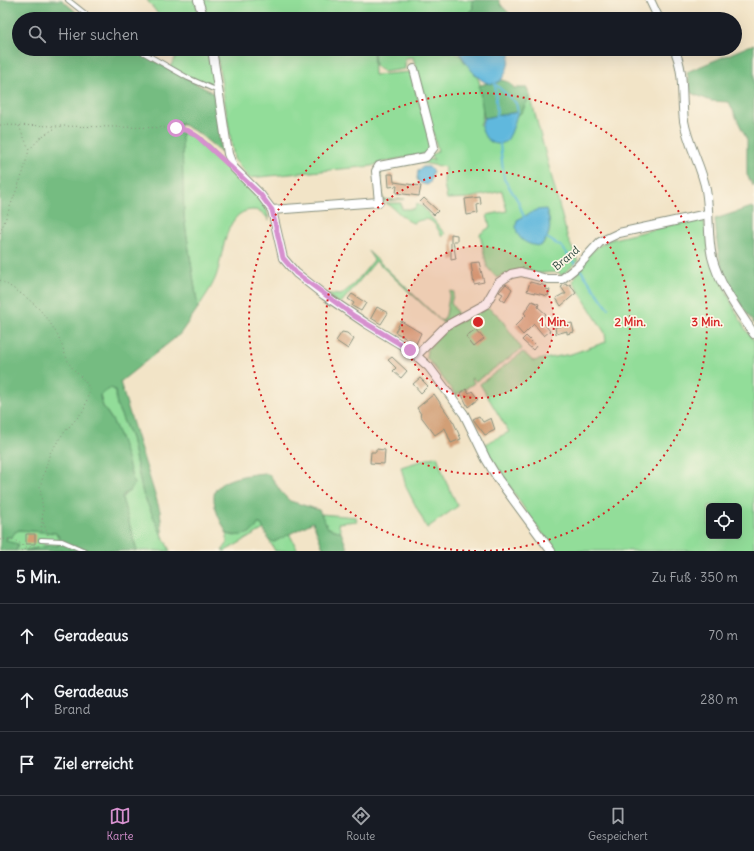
<!DOCTYPE html>
<html lang="de">
<head>
<meta charset="utf-8">
<style>
  :root { --surface:#171b24; --page:#20242c; --text:#f1f3f6; --muted:#9ea1a6; --line:#363941; --accent:#d690ce }
  body { margin:0; font-family:Delius,sans-serif; background:var(--page); color:var(--text) }
  .controls { position:absolute; right:12px; bottom:12px; display:grid; overflow:hidden; border-radius:6px; box-shadow:0 4px 16px #0002 }
  .controls button { width:36px; height:36px; display:grid; place-items:center; padding:0; border:0; border-bottom:1px solid var(--line); background:var(--surface); color:var(--text); font:20px sans-serif }
  .stop { position:absolute; width:12px; height:12px; margin:-9px; border:3px solid #d690ce; border-radius:50%; background:#fff }
  .stop.end { background:#d690ce; border-color:#fff; box-shadow:0 1px 4px #0008 }
  .list { margin:0; padding:0; list-style:none }
  h2 { display:flex; justify-content:space-between; align-items:center; height:52px; margin:0; padding:0 16px; font-size:17px }
  h2 small { font-size:13px; font-weight:400; color:var(--muted) }
  .list li { display:grid; grid-template-columns:26px 1fr auto; gap:12px; align-items:center; box-sizing:border-box; height:64px; padding:0 16px; border-top:1px solid var(--line) }
  .list b { display:block; font-size:15px; white-space:nowrap }
  .list p { margin:0; font-size:13px; white-space:nowrap; color:var(--muted) }
  .list em { font-size:13px; font-style:normal; color:var(--muted) }
  .icon { flex:none; width:22px; height:22px; fill:none; stroke:currentColor; stroke-width:2; stroke-linecap:round; stroke-linejoin:round }
  .map { position:relative; flex:none; width:754px; height:551px; overflow:hidden }
  .search { position:absolute; background:var(--surface); box-shadow:0 4px 16px #0002; left:12px; right:12px; top:12px; height:44px; display:flex; align-items:center; gap:10px; box-sizing:border-box; padding:0 14px; border-radius:22px; color:var(--muted); font-size:15px }
  .sheet { height:244px; background:var(--surface) }
  nav { display:flex; justify-content:space-around; align-items:center; box-sizing:border-box; height:56px; border-top:1px solid var(--line); background:var(--surface); font-size:11px; color:var(--muted) }
  nav a { display:grid; justify-items:center; gap:2px }
  nav .on { color:var(--accent) }
  .map>svg:first-child { display:block }
  .green { fill:#92dd99; stroke:#588d66; fill-rule:evenodd }
  .forest { fill:#75bc81; stroke:#4a7c5a }
  .water { fill:#60b8dd; stroke:#407a88 }
  .lines { fill:none; stroke-linecap:round; stroke-linejoin:round }
  .stream { stroke:#60b8dd; stroke-width:2 }
  .building { fill:#d29f76 }
  .lane-casing { stroke:#88907e; stroke-width:6 }
  .street-casing { stroke:#88907e; stroke-width:10 }
  .path { stroke:#88907e; stroke-width:1; stroke-dasharray:1 3; stroke-linecap:butt }
  .lane { stroke:#fff; stroke-width:4 }
  .street { stroke:#fff; stroke-width:8 }
  .route { stroke:#d690ce; stroke-width:5 }
  .ring { fill:none; stroke:#d62828; stroke-width:2; stroke-dasharray:2 4 }
  .labels { text-anchor:middle; dominant-baseline:central; stroke-width:3.5; stroke-linejoin:round; paint-order:stroke }
  .street-label { font-size:11px; fill:#1f3d34; stroke:#fcf5e5 }
  .centre { fill:#d62828; stroke:#fcf5e5; stroke-width:2 }
  .ring-label { font-size:12px; text-anchor:middle; font-weight:bold; fill:#d62828; stroke:#fcf5e5; stroke-width:3.5; stroke-linejoin:round; paint-order:stroke }
</style>
</head>
<body>
<div class="map">
<svg width="754" height="551" viewBox="0 0 754 551">
  <rect width="100%" height="100%" fill="#fcf5e5"/>
  <filter id="ink" filterUnits="userSpaceOnUse"><feTurbulence type="fractalNoise" baseFrequency=".025" numOctaves="2"/><feDisplacementMap in="SourceGraphic" scale="8" xChannelSelector="R" yChannelSelector="G"/><feConvolveMatrix kernelMatrix="1 2 1 2 8 2 1 2 1" color-interpolation-filters="sRGB"/></filter>
  <filter id="wash" filterUnits="userSpaceOnUse"><feTurbulence type="fractalNoise" baseFrequency=".012" numOctaves="4" result="noise"/><feDisplacementMap in="SourceGraphic" scale="16" xChannelSelector="R" yChannelSelector="G"/><feGaussianBlur stdDeviation="0.9" result="paint"/><feColorMatrix in="noise" values="0 0 0 0 0 0 0 0 0 0 0 0 0 0 0 0 0 1.4 0 .05"/><feComposite in="paint" operator="in"/></filter>
  <g filter="url(#wash)">
    <rect width="100%" height="100%" fill="#f2e4c7"/>
    <path class="green" d="M147,0h48l6,19h-39z
      M203,0h269l1,8 -8,8 -12,3h-245z
      M180,49h29l6,35 -5,3 -40,-20z
      M216,49h157l1,26 36,-3 22,74 -4,7 -46,9 -10,4 -123,12 -15,-19z
      M374,49h68l1,3h9l8,3c5,10 15,16 19,26 3,10 6,35 1,44l31,8 5,-17 6,-4 8,-17 38,144 10,22 -17,15 -2,-4 -57,3 -5,3 -10,-11 -7,-33 10,-7 -3,-12 20,-4 -5,-20 -33,7 -22,1 -3,-15 1,-17 -28,-5 -37,7 3,31 22,-1 -22,2 -4,-32 48,-10 7,1 -3,-5 7,-4 -25,-94 -8,1v11l-21,3 -9,-6zM546,209c5,13 6,23 -3,35 -21,1 -20,-6 -26,-24z
      M181,133l9,1 8,5 61,59 8,12 2,11c-4,-7 -8,-11 -17,-11 -29,1 -28,48 -37,69 -4,10 -12,20 -17,29l-14,-91z
      M386,203h15l1,6h12l3,-5 6,3 22,27 -3,3c-8,-16 -12,-22 -29,-14 -11,-4 -17,-15 -27,-20z
      M701,218l3,3c5,30 30,97 50,120v210h-197l-24,-29 -50,-77 26,-13 -29,-48 43,-32 10,9 38,-7 35,-12 -1,-9 -32,-51c8,-21 17,-32 36,-42zM709,506h30v30h-30z
      M368,251l72,69 3,1 3,-6 4,-24 4,1 -3,11 8,13 -15,8 -1,-1 -67,-62 -36,43 -12,-8 2,-2 11,1 13,-11 20,-24z
      M488,308l11,8 23,33 -46,32 -5,-3 3,5 -18,12 -30,-38 1,-8 23,-23z
      M111,388l4,2 2,16 14,32 12,56 27,57h-33l-15,-53 12,-14 -14,-45 -7,-18 -10,-15 -3,-11z
      M437,456l9,26 12,24 -31,22 -21,-41 -5,-20z
      M321,514l35,3 1,4 -19,2 3,9c-11,-1 -18,-7 -20,-18z
      M258,524h3l3,5 -39,22h-3l5,-7v-10l8,2z
      M19,530l37,3 4,9 -2,4c-14,-1 -27,5 -42,5l1,-3 -11,-7 1,-4z
      M289,533l9,18h-23l-6,-11 5,2z"/>
    <path class="forest" d="M0,0h62l22,19h-65v30h114l84,46 4,57 -23,-19 -18,-10 2,15 2,79 14,91 -18,26 -60,48 40,129 3,27 -20,-44 -12,-56 -14,-32 -2,-16 -4,-2 -11,7c0,10 7,17 12,25 11,19 16,44 22,64l-4,7 -6,3 -2,4 15,53h-112l25,-6 8,1 1,-9 -3,-4 -37,-3 -4,2 -3,5h-5l-1,4 12,3 -2,7h-16z
      M472,0h27l2,5 9,9v5h-57l12,-3 8,-8z
      M754,44v143l-7,-12v-35l-18,-38 -18,-1 -20,-8 -4,-21z
      M502,80l7,2 5,6h13l3,7 -8,17 -6,4 1,-4 -33,6 -5,-32c6,-4 15,-1 23,-6z
      M752,207l2,1v116c-11,-16 -22,-32 -29,-49 -8,-17 -8,-37 -10,-56z
      M265,473l5,2 11,17 9,9 29,9 9,18 13,4 7,19h-24l-11,-29 -39,20 -5,-2 -8,-16h-3c-5,12 -20,13 -31,10 -5,-11 -14,-25 -13,-38 0,-18 38,-22 51,-23z"/>
    <path class="water" d="M458,49h53c-6,56 -35,36 -53,0z
      M518,112c-3,8 -5,19 -10,27 -11,14 -33,-4 -24,-21z
      M423,167h6l4,4 -3,12 -3,2 -7,-2 -3,-4 1,-8z
      M546,209c5,14 6,27 -6,37 -16,-1 -27,-10 -23,-26l19,-10z"/>
    <g class="lines">
      <path class="stream" d="M495,84l21,19 2,9
        M495,84l2,32
        M500,144l4,35 14,22 6,16
        M547,238l15,9 13,17
        M580,269l28,39"/>
    </g>
    <g id="blocks">
      <path class="building" d="M388,174h5l1,8 27,4 -2,10 -23,-3 1,-7 -8,1z
        M480,197l1,7 -4,1 1,8 -11,2 -2,-16z
        M424,198l14,13 -4,4 -14,-13z
        M451,234l6,1v6h-4l3,18 -5,1z
        M479,262l5,20 -10,2 -3,-21z
        M530,282l17,4 -1,3 4,1 -2,6 -21,-5z
        M506,284l6,5 -7,13 -5,-4 3,-4 -4,-2z
        M566,284l1,2 3,-2 6,9 -15,13 -5,-8 7,-4h3l-5,-7z
        M352,294l14,9 -5,8 -9,-5 2,-3 -6,-4z
        M532,301l7,3 -1,3 8,7 -5,6 9,11 -6,5 -10,-12 -11,11 -8,-9 11,-11 -2,-2z
        M377,307l11,6 -7,11 -10,-6z
        M401,321l20,12 -5,11 -21,-12z
        M572,323l2,9 -7,2v-3l-11,3 -1,-7z
        M476,330l8,9 -10,8 -8,-10z
        M342,332l5,1 7,6 -6,10 -12,-8z
        M526,336l10,10 -3,4 -11,-10z
        M392,357l15,14 -6,7 -8,-7 3,-3 -8,-8z
        M420,378l8,8 -7,7 -8,-9z
        M466,389l3,4 3,-2 6,8 -10,8 -7,-14z
        M434,394l20,29 7,16 -10,4 -6,-15 -10,7 -15,-20 1,-1 -4,-6z
        M479,416l4,6 8,-4 4,12 -10,5 -12,-16z
        M376,449l9,1 -1,14 -14,-1 1,-11h5z
        M26,534h9v10h-9z"/>
    </g>
  </g>
  <g filter="url(#ink)">
    <use href="#blocks" fill-opacity="0" stroke="#88907e" stroke-width="1"/>
    <g class="lines">
      <g class="lane-casing">
        <path id="lane" d="M68,0l24,19
          M137,49l51,29 30,13
          M41,540l21,1 23,10"/>
      </g>
      <g class="street-casing">
        <path id="street" d="M198,0l6,19
          M650,0l9,19
          M212,49l16,105 5,13 27,27 12,16 11,48 13,15 28,22 43,29 43,26 19,17 35,47 22,45 12,20 53,72
          M674,49c11,22 7,48 10,72 4,24 18,46 22,69 4,22 1,45 6,67 7,28 26,53 42,77
          M272,210l107,-8 -3,-31 3,-5 47,-9 8,-10 -2,-9 -18,-69
          M417,355l29,-29 40,-22 12,-21 13,-9 10,-2 26,7h15l16,-13 22,-24 19,-9 88,-19"/>
      </g>
      <path class="path" d="M0,125l176,3c21,4 30,18 45,30
        M19,126l10,23
        M0,233l23,-60 6,-23 12,-13 16,-10
        M0,280c27,17 40,25 57,54 5,9 7,20 12,29 6,10 16,16 21,26l-6,21 -22,25 -12,18 -10,34 3,23 -2,24
        M42,519l6,16
        M0,540c8,-2 19,0 24,7l16,-1
        M21,551l12,-4"/>
      <use href="#lane" class="lane"/>
      <use href="#street" class="street"/>
    </g>
  </g>
  <g class="lines" filter="url(#ink)">
    <path class="route" d="M176,128l13,3 9,6 62,57 12,16 11,48 13,15 58,43 56,34"/>
  </g>
  <circle cx="478" cy="322" r="76" fill="#d62828" fill-opacity=".12"/>
  <g class="ring">
    <circle cx="478" cy="322" r="76"/>
    <circle cx="478" cy="322" r="152"/>
    <path d="M476 551A229 229 0 1 1 480 551"/>
  </g>
  <g class="labels">
    <g class="street-label">
      <text transform="translate(566 258) rotate(-40)">Brand</text>
    </g>
  </g>
  <circle cx="478" cy="322" r="6" class="centre"/>
  <g class="ring-label">
    <text x="554" y="326">1 Min.</text>
    <text x="630" y="326">2 Min.</text>
    <text x="707" y="326">3 Min.</text>
  </g>
</svg>
<div class="controls">
<button><svg class="icon" aria-label="locate" viewBox="0 0 24 24"><circle cx="12" cy="12" r="6"/><path d="M12 2v4M12 18v4M2 12h4M18 12h4"/></svg></button>
</div>
<div class="stop" style="left:176px;top:128px"></div>
<div class="stop end" style="left:410px;top:350px"></div>
<div class="search"><svg class="icon" aria-label="search" viewBox="0 0 24 24"><circle cx="10" cy="10" r="6"/><path d="M15 15l6 6"/></svg>Hier suchen</div>
</div>
<section class="sheet">
<h2>5 Min.<small>Zu Fuß · 350 m</small></h2>
<ul class="list">
<li><svg class="icon" aria-label="ahead" viewBox="0 0 24 24"><path d="M12 20V5M6 11l6-6 6 6"/></svg><div><b>Geradeaus</b></div><em>70 m</em></li>
<li><svg class="icon" aria-label="ahead" viewBox="0 0 24 24"><path d="M12 20V5M6 11l6-6 6 6"/></svg><div><b>Geradeaus</b><p>Brand</p></div><em>280 m</em></li>
<li><svg class="icon" aria-label="arrive" viewBox="0 0 24 24"><path d="M6 21V4h12l-3 4 3 4H6"/></svg><div><b>Ziel erreicht</b></div></li>
</ul>
</section>
<nav>
<a class="on"><svg class="icon" aria-label="map" viewBox="0 0 24 24"><path d="M3 6l6-2 6 2 6-2v14l-6 2-6-2-6 2zM9 4v14M15 6v14"/></svg>Karte</a>
<a><svg class="icon" aria-label="directions" viewBox="0 0 24 24"><path d="M12 3l9 9-9 9-9-9zM9 14v-3h6M13 9l2 2-2 2"/></svg>Route</a>
<a><svg class="icon" aria-label="saved" viewBox="0 0 24 24"><path d="M7 4h10v16l-5-4-5 4z"/></svg>Gespeichert</a>
</nav>
</body>
</html>
